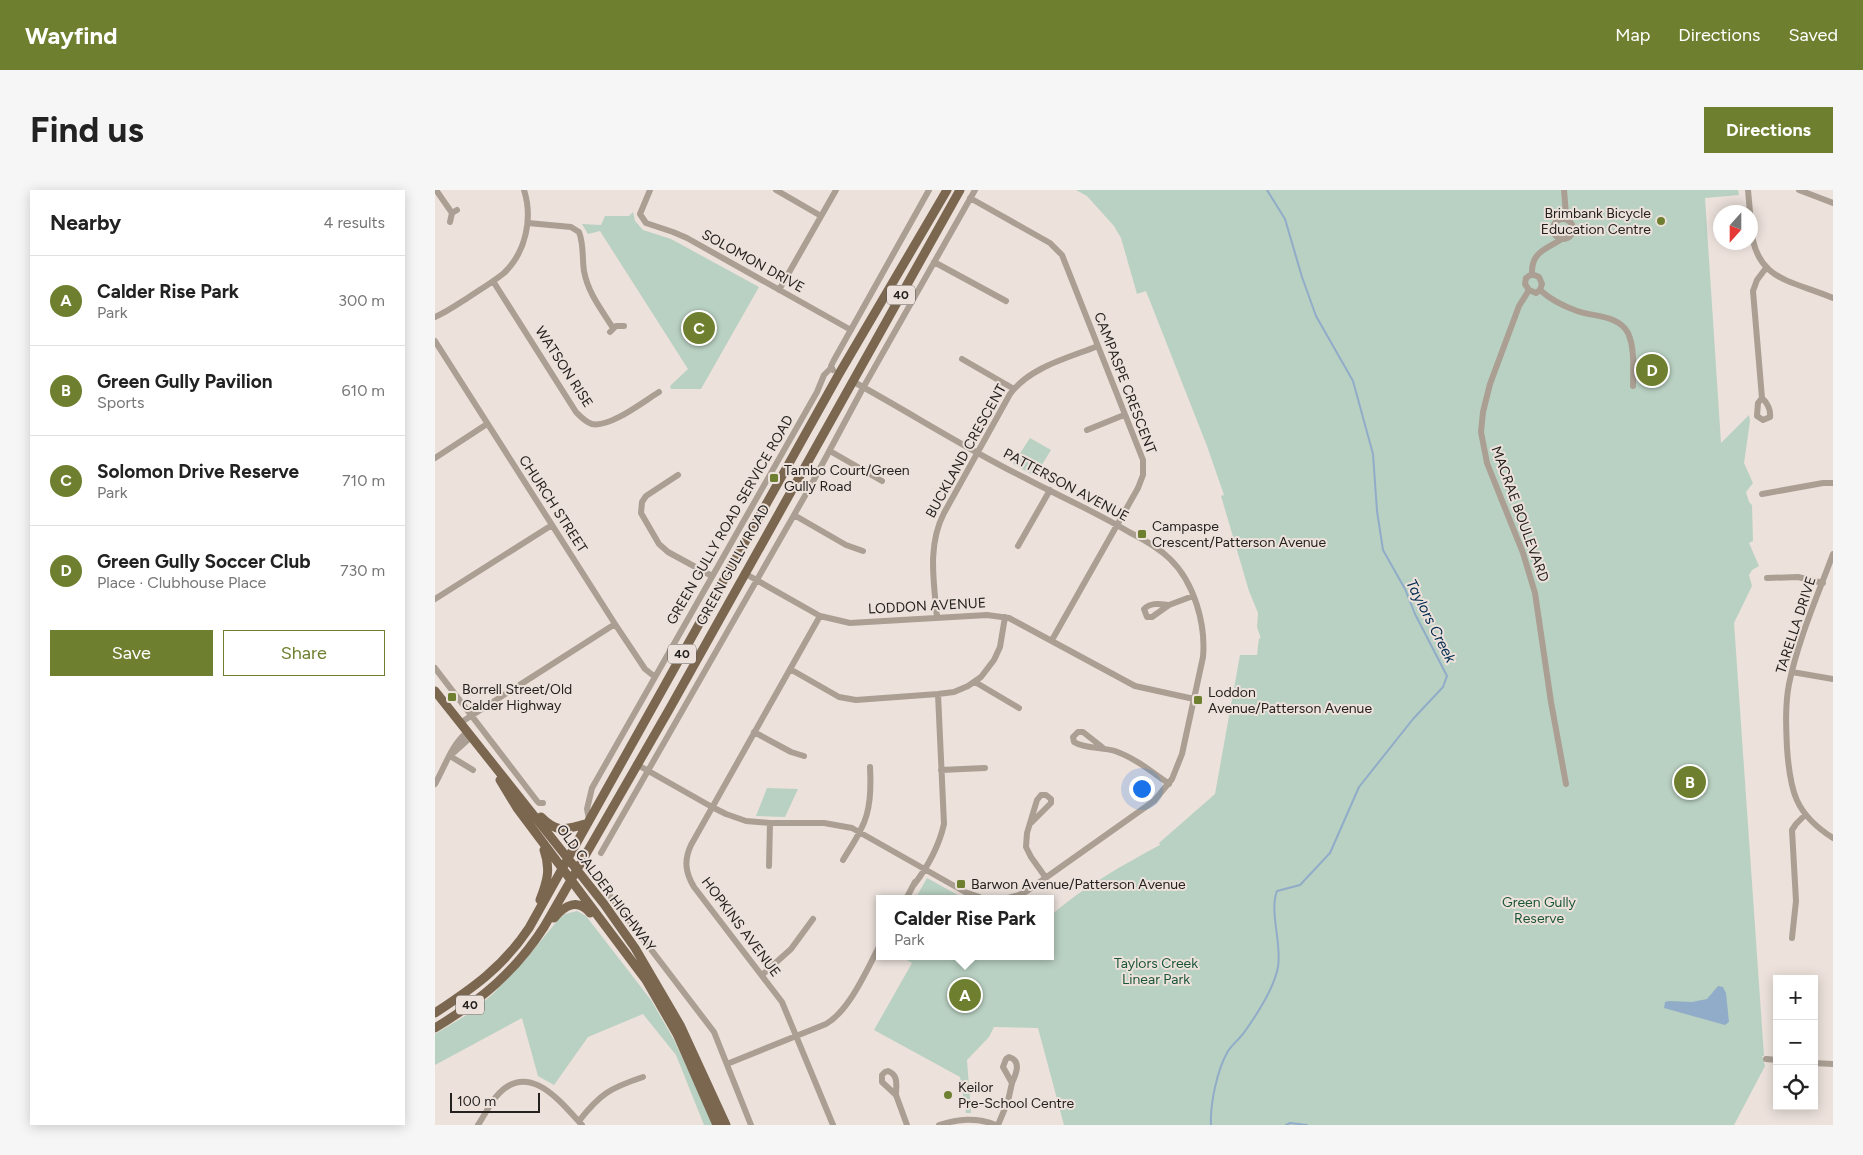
<!DOCTYPE html>
<html lang="en">
<head>
<meta charset="utf-8">
<style>
  :root { --surface:#fff; --page:#f6f6f6; --text:#222; --muted:#767676; --line:#e0e0e0; --accent:#6e802f }
  body { margin:0; font-family:Figtree,sans-serif; background:var(--page); color:var(--text) }
  .controls { position:absolute; right:15px; bottom:15px; display:grid; overflow:hidden; border-radius:0px; box-shadow:0 2px 12px #0003 }
  .controls button { width:45px; height:45px; display:grid; place-items:center; padding:0; border:0; border-bottom:1px solid var(--line); background:var(--surface); color:var(--text); font:25px sans-serif }
  .compass { position:absolute; left:1278px; top:15px; width:45px; height:45px; border-radius:50%; background:var(--surface); box-shadow:0 2px 12px #0003; rotate:201deg }
  .scale { position:absolute; left:15px; bottom:12px; width:90px; box-sizing:border-box; padding-left:5px; border:2px solid #25211f; border-top:0; font-size:14px; line-height:18px; white-space:nowrap; color:#25211f; -webkit-text-stroke:4px #ece1db; paint-order:stroke }
  .you { position:absolute; left:706px; top:598px; width:18px; height:18px; margin:-12px; border:4px solid #fff; border-radius:50%; background:#1a73e8; box-shadow:0 0 0 8px #1a73e833 }
  .badge { display:grid; place-items:center; width:32px; height:32px; border-radius:50%; background:var(--accent); color:#fff; font-size:16px; font-weight:700 }
  .pin { position:absolute; translate:-50% -50%; border:2px solid #fff; box-shadow:0 1px 5px #0006 }
  .popup { position:absolute; left:441px; top:705px; width:178px; height:65px; box-sizing:border-box; display:grid; place-content:center; border-radius:0px; background:var(--surface); filter:drop-shadow(0 1px 4px #0005); font-size:16px; white-space:nowrap; color:var(--muted) }
  .popup b { font-size:19px; color:var(--text) }
  .popup::after { content:''; position:absolute; left:50%; top:100%; margin-left:-10px; border:10px solid transparent; border-top-color:var(--surface) }
  .list { margin:0; padding:0; list-style:none }
  h2 { display:flex; justify-content:space-between; align-items:center; height:65px; margin:0; padding:0 20px; font-size:21px }
  h2 small { font-size:16px; font-weight:400; color:var(--muted) }
  .list li { display:grid; grid-template-columns:32px 1fr auto; gap:15px; align-items:center; box-sizing:border-box; height:90px; padding:0 20px; border-top:1px solid var(--line) }
  .list b { display:block; font-size:19px; white-space:nowrap }
  .list p { margin:0; font-size:16px; white-space:nowrap; color:var(--muted) }
  .list em { font-size:16px; font-style:normal; color:var(--muted) }
  .actions { display:flex; gap:10px; padding:15px 20px }
  .actions a { flex:1; padding:11px 0; border:1px solid var(--accent); border-radius:0px; text-align:center; font-size:18px; color:var(--accent) }
  .actions .main { background:var(--accent); color:#fff }
  .icon { flex:none; width:28px; height:28px; fill:none; stroke:currentColor; stroke-width:2; stroke-linecap:round; stroke-linejoin:round }
  .map { position:relative; flex:none; width:1398px; height:935px; overflow:hidden; border-radius:0px }
  header { display:flex; align-items:center; gap:30px; box-sizing:border-box; height:70px; padding:0 25px; background:var(--accent); color:#fff }
  header strong { font-size:24px }
  nav { display:flex; gap:28px; margin-inline-start:auto; font-size:18px }
  .intro { display:flex; align-items:center; justify-content:space-between; box-sizing:border-box; height:120px; padding:0 30px }
  h1 { margin:0; font-size:35px }
  .button { padding:12px 22px; border-radius:0px; background:var(--accent); color:#fff; font-size:18px; font-weight:700 }
  main { display:flex; gap:30px; padding:0 30px }
  aside { flex:1; background:var(--surface); border-radius:0px; box-shadow:0 2px 12px #0003 }
  .map>svg:first-child { display:block }
  .green { fill:#b9d1c2 }
  .water { fill:#91acc8 }
  .lines { fill:none; stroke-linecap:round; stroke-linejoin:round }
  .stream { stroke:#91acc8; stroke-width:2 }
  .minor { stroke:#ab9f93; stroke-width:6 }
  .major { stroke:#7b6750; stroke-width:9 }
  .poi-dot { fill:#6e802f; stroke:#ece1db; stroke-width:2 }
  .labels { text-anchor:middle; dominant-baseline:central; stroke-width:4; stroke-linejoin:round; paint-order:stroke }
  .shield { fill:#ece1db; stroke:#615b57; stroke-width:1 }
  .shield-label { font-size:12px; font-weight:bold; fill:#25211f }
  .poi-label { font-size:14px; fill:#25211f; stroke:#ece1db; text-anchor:start }
  .street-label { font-size:14px; fill:#25211f; stroke:#ece1db }
  .park-label { font-size:14px; fill:#1a5638; stroke:#ece1db }
  .water-label { font-size:15px; font-style:italic; fill:#002b4f; stroke:#ece1db }
</style>
</head>
<body>
<header>
<strong>Wayfind</strong>
<nav><a>Map</a><a>Directions</a><a>Saved</a></nav>
</header>
<div class="intro"><h1>Find us</h1><a class="button">Directions</a></div>
<main>
<aside>
<h2>Nearby<small>4 results</small></h2>
<ul class="list">
<li><span class="badge">A</span><div><b>Calder Rise Park</b><p>Park</p></div><em>300 m</em></li>
<li><span class="badge">B</span><div><b>Green Gully Pavilion</b><p>Sports</p></div><em>610 m</em></li>
<li><span class="badge">C</span><div><b>Solomon Drive Reserve</b><p>Park</p></div><em>710 m</em></li>
<li><span class="badge">D</span><div><b>Green Gully Soccer Club</b><p>Place · Clubhouse Place</p></div><em>730 m</em></li>
</ul>
<div class="actions"><a class="main">Save</a><a>Share</a></div>
</aside>
<div class="map">
<svg width="1398" height="935" viewBox="0 0 1398 935">
  <rect width="100%" height="100%" fill="#ece1db"/>
  <path class="green" d="M641,0h662l1,5 -34,3 16,245 28,-28 1,6 -6,42 9,20 -7,9 3,10 3,3 1,36 -4,2 10,23 -7,4 -3,5 3,11 -18,37 30,433h-2l3,10 -31,59h-670l-26,-97 -44,-1 -5,10 -22,23 4,53h-5l-6,-36 -86,-47 38,-67 -12,-7h150v-40c33,-29 73,-51 110,-71l-1,-2 56,-49 25,-139h17l2,-17 2,1 -4,-12 1,-14 -9,-22 -28,-95 3,-1 -17,-49 -61,-155 -9,3 -16,-56 -7,-12 -27,-30z
    M198,22l2,9 8,9 28,9 88,48 -58,102h-30l-1,-3 18,-17 -88,-138 -12,3 -6,-10 19,1 4,-9h24z
    M595,248l21,12 -16,26 -22,-12z
    M332,598l31,1 -13,28 -29,-1z
    M492,688l38,21h-50z
    M142,721l9,5 65,84 23,40 40,85h-10l-28,-70 -33,-41 -55,23 -34,48 -16,-9 -16,-58 -87,47v-31l35,-21 23,-19 32,-34 33,-40 7,-6z"/>
  <path class="water" d="M1283,796l5,1 3,6 3,29 -4,3 -61,-17 1,-6 4,-1 23,1 15,-3z"/>
  <g class="lines">
    <path class="stream" d="M776,935c-1,-21 6,-55 17,-74 4,-6 10,-11 15,-17 13,-18 31,-46 35,-67 4,-24 -9,-55 -1,-76l23,-6 30,-32 29,-66 54,-68 30,-32 4,-11 -32,-62 -10,-25 -22,-39 -6,-39 -4,-57 -20,-73 -37,-65 -14,-39 -17,-58 -18,-29
      M851,935l4,-2 17,2"/>
    <path class="minor" d="M1,0l16,23
      M215,0l-10,24 6,9 27,9 14,6 164,92
      M341,0l45,26
      M1129,0l2,24 4,8
      M1313,0l2,22
      M1364,0l34,13
      M535,8l80,45 12,12 81,205v15l-5,13 -86,152
      M1118 39a10 10 0 1 1 20 0a10 10 0 1 1-20 0Z
      M15,32l2,-9 5,-3
      M93,33l43,4 8,5c5,13 3,26 5,39 4,22 17,38 29,57
      M1316,35c3,56 40,55 82,73
      M499,72l72,39
      M1097,84l7,3 3,7 -2,6 -4,3 -7,-3 -4,-6 1,-6z
      M1097,84c-1,-22 14,-25 30,-35
      M58,91l83,131c5,5 9,10 16,12 18,4 52,-23 67,-32
      M344,100l57,-100
      M1094,100l-10,16 -29,78 -7,28 -2,20 6,31 36,90 12,40 16,109 15,82
      M1105,100c11,10 23,16 37,21 17,6 42,4 51,22 7,15 5,37 5,53
      M0,127c12,-5 23,-13 34,-20 12,-8 24,-15 35,-24 22,-21 29,-55 20,-83
      M175,142l6,-6h8
      M0,151l180,283 30,45 10,8
      M527,169l52,30
      M398,180l-2,-4 3,-6 95,-170
      M417,191c57,31 111,66 169,95 36,19 73,35 108,56 14,7 29,15 41,27 24,23 36,65 33,98l-21,97 -10,25 -18,22 -127,90 -8,4 -15,4
      M1327,208c5,4 9,12 8,19l-7,3 -6,-4 1,-13 4,-5 -9,-107 4,-11 9,-12
      M652,240l37,-15
      M395,261l52,30
      M0,268l52,-34
      M243,285l-32,21 -4,6 -1,11 18,31 9,8 44,24
      M1327,304l61,-11h10
      M359,325l52,30 17,6
      M583,356l32,-56
      M1398,364c-16,43 -35,86 -44,130 -4,21 -3,43 -2,64 3,43 8,66 46,90
      M309,383l76,43 30,7 137,-8 22,3 126,68 59,13
      M1332,388l31,-1 25,6
      M0,409l117,-74
      M734,415c-9,-1 -18,-3 -25,4l3,8h5l17,-12 24,-9
      M385,426l-129,229c-7,15 -6,27 3,42l88,115 51,123
      M502,428c-3,-36 -10,-72 7,-105l66,-119c20,-27 58,-36 88,-48
      M0,478l102,133 2,2h4
      M355,479l49,28 17,3 82,-6 16,-2 14,-6 13,-9 13,-17 6,-13 5,-30
      M1357,482l41,7
      M540,492l44,26
      M25,533l155,-99
      M319,542l37,20 13,4
      M667,557l-19,-15h-5l-5,5 1,5c11,7 28,5 41,9 20,7 37,21 54,33
      M16,565l20,-18
      M15,566l23,14
      M201,574l76,43 14,7 20,7 24,2h54l28,5 113,64 20,7
      M506,580l44,-2
      M0,594c11,-19 15,-37 32,-52
      M154,629l-2,-10 5,-21 225,-396 7,-17 7,-7
      M596,633l20,-20v-4l-5,-4h-5l-4,5 -10,33 -1,14 5,10 15,21
      M166,663l209,-366 53,-99 112,-198
      M408,670c6,-10 13,-20 18,-31 10,-18 10,-42 9,-62
      M334,676l1,-43
      M163,690l116,152 37,93
      M478,696c14,-18 26,-40 31,-62l-6,-130
      M471,709l9,-17
      M1357,748l4,-37 -4,-71 4,-6 9,-9
      M327,785l29,-26 22,-30
      M574,867c13,4 7,17 3,26l-9,-16 3,-8z
      M1331,869l11,1
      M1379,873l19,1
      M292,874l99,-40c24,-14 41,-55 54,-79
      M453,881c11,4 8,15 8,24l-14,-13v-7l3,-3z
      M461,905l11,30
      M144,931c21,-27 31,-33 64,-44
      M43,935c6,-9 11,-19 17,-27 32,-40 65,3 87,27
      M504,935c19,-6 37,-8 57,0
      M563,935l10,-24 4,-18"/>
    <path class="major" d="M0,501l169,213 31,44 45,77 46,100
      M65,590l17,28 129,172 31,54 40,91
      M106,627c17,17 24,12 45,7
      M105,710c7,-18 11,-31 4,-50
      M119,728c11,-13 24,-20 36,-5
      M0,823c38,-25 68,-46 94,-85l310,-554 108,-184
      M0,838c46,-28 80,-56 109,-101l126,-219 290,-518"/>
  </g>
  <g class="poi-dot">
    <circle cx="1226" cy="31" r="5"/>
    <rect x="334" y="283" width="10" height="10" rx="2.5"/>
    <rect x="702" y="339" width="10" height="10" rx="2.5"/>
    <rect x="12" y="502" width="10" height="10" rx="2.5"/>
    <rect x="758" y="505" width="10" height="10" rx="2.5"/>
    <rect x="521" y="689" width="10" height="10" rx="2.5"/>
    <circle cx="513" cy="905" r="5"/>
  </g>
  <g class="labels">
    <g class="shield">
      <rect x="452" y="95.5" width="28" height="19" rx="4"/>
      <rect x="233" y="454.5" width="28" height="19" rx="4"/>
      <rect x="21" y="805.5" width="28" height="19" rx="4"/>
    </g>
    <g class="shield-label">
      <text x="466" y="105">40</text>
      <text x="247" y="464">40</text>
      <text x="35" y="815">40</text>
    </g>
    <g class="poi-label">
      <text x="1216" y="23" text-anchor="end">Brimbank Bicycle<tspan x="1216" dy="16">Education Centre</tspan></text>
      <text x="349" y="280">Tambo Court/Green<tspan x="349" dy="16">Gully Road</tspan></text>
      <text x="717" y="336">Campaspe<tspan x="717" dy="16">Crescent/Patterson Avenue</tspan></text>
      <text x="27" y="499">Borrell Street/Old<tspan x="27" dy="16">Calder Highway</tspan></text>
      <text x="773" y="502">Loddon<tspan x="773" dy="16">Avenue/Patterson Avenue</tspan></text>
      <text x="536" y="694">Barwon Avenue/Patterson Avenue</text>
      <text x="523" y="897">Keilor<tspan x="523" dy="16">Pre-School Centre</tspan></text>
    </g>
    <g class="street-label">
      <text transform="translate(318 71) rotate(29)">SOLOMON DRIVE</text>
      <text transform="translate(129 177) rotate(57)">WATSON RISE</text>
      <text transform="translate(690 193) rotate(69)">CAMPASPE CRESCENT</text>
      <text transform="translate(531 261) rotate(-61)">BUCKLAND CRESCENT</text>
      <text transform="translate(631 295) rotate(28)">PATTERSON AVENUE</text>
      <text transform="translate(118 314) rotate(57)">CHURCH STREET</text>
      <text transform="translate(1085 324) rotate(70)">MACRAE BOULEVARD</text>
      <text transform="translate(295 330) rotate(-60)">GREEN GULLY ROAD SERVICE ROAD</text>
      <text transform="translate(298 375) rotate(-61)">GREEN GULLY ROAD</text>
      <text transform="translate(492 416) rotate(-3)">LODDON AVENUE</text>
      <text transform="translate(1361 435) rotate(-72)">TARELLA DRIVE</text>
      <text transform="translate(171 698) rotate(53)">OLD CALDER HIGHWAY</text>
      <text transform="translate(306 737) rotate(53)">HOPKINS AVENUE</text>
    </g>
    <g class="park-label">
      <text x="1104" y="712">Green Gully<tspan x="1104" dy="16">Reserve</tspan></text>
      <text x="721" y="773">Taylors Creek<tspan x="721" dy="16">Linear Park</tspan></text>
    </g>
    <g class="water-label">
      <text transform="translate(996 431) rotate(63)">Taylors Creek</text>
    </g>
  </g>
</svg>
<div class="controls">
<button>+</button>
<button>−</button>
<button><svg class="icon" aria-label="locate" viewBox="0 0 24 24"><circle cx="12" cy="12" r="6"/><path d="M12 2v4M12 18v4M2 12h4M18 12h4"/></svg></button>
</div>
<svg class="compass" viewBox="-18 -18 36 36"><path d="M0-13l5 13h-10z" fill="#e53935"/><path d="M0 13l5-13h-10z" fill="#767676"/></svg>
<div class="scale">100 m</div>
<div class="you"></div>
<div class="pin badge" style="left:530px;top:805px">A</div>
<div class="popup"><b>Calder Rise Park</b>Park</div>
<div class="pin badge" style="left:1255px;top:592px">B</div>
<div class="pin badge" style="left:264px;top:138px">C</div>
<div class="pin badge" style="left:1217px;top:180px">D</div>
</div>
</main>
</body>
</html>
